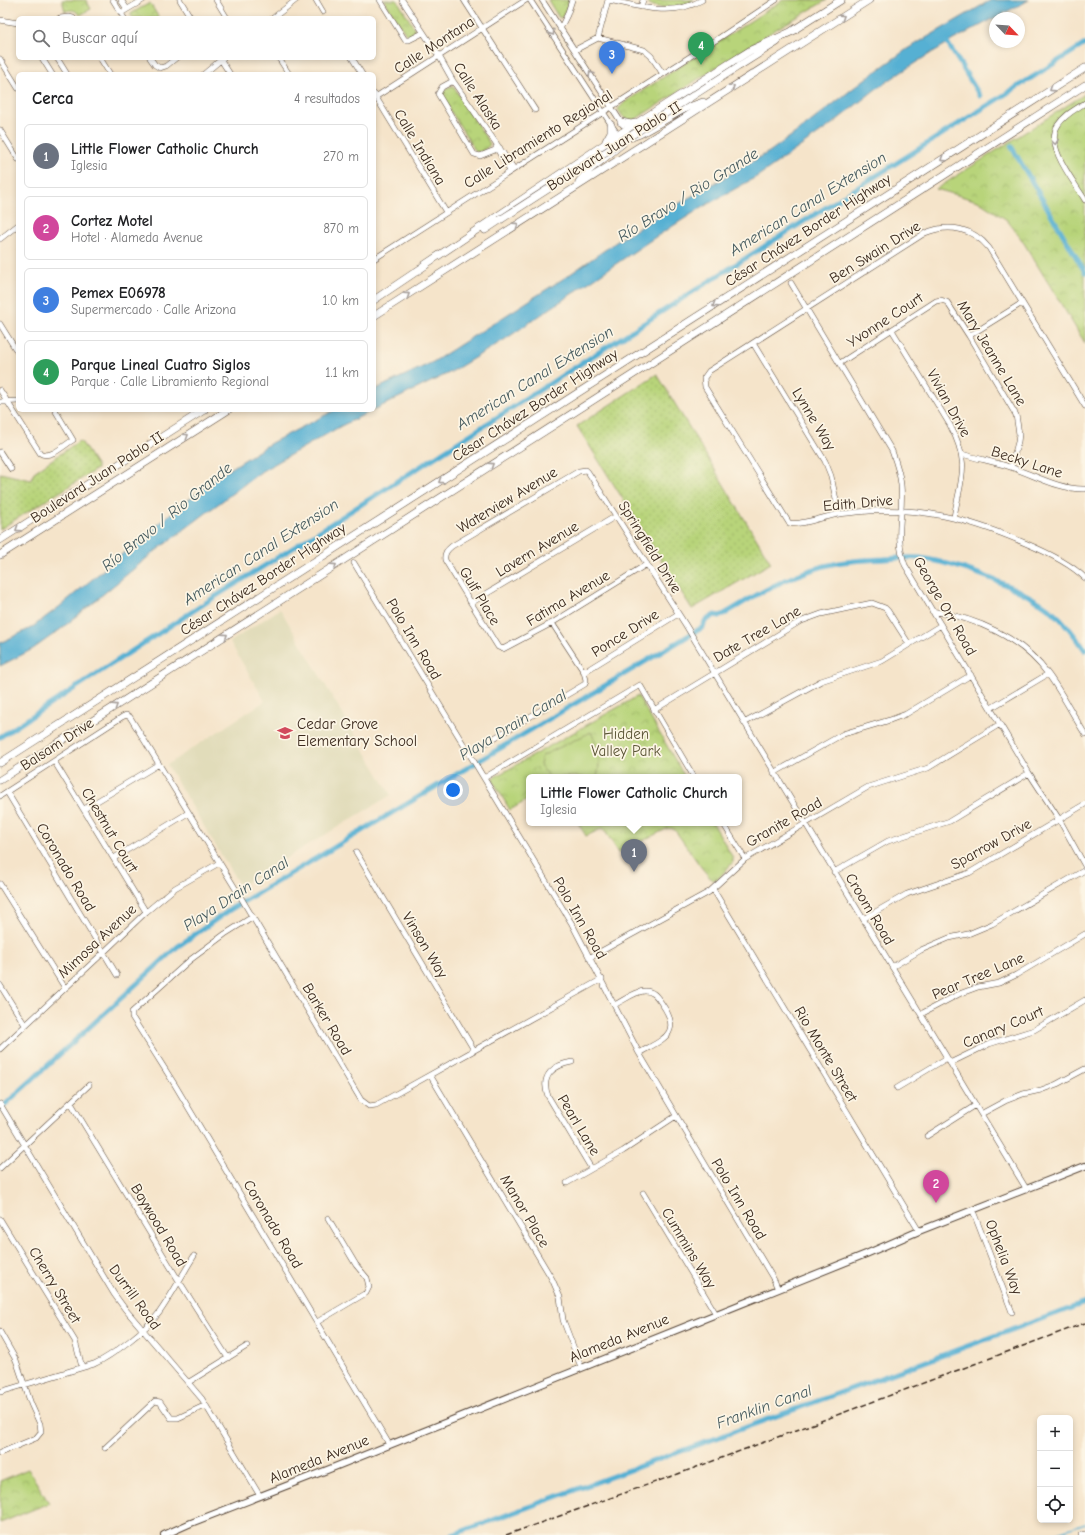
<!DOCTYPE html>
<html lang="es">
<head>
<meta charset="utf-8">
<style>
  :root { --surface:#fff; --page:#f6f6f6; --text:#202124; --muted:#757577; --line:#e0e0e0; --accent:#111827 }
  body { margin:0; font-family:"Comic Neue",sans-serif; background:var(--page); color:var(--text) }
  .controls { position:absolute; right:12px; bottom:12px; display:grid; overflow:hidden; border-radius:6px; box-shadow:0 2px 6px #0003 }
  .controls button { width:36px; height:36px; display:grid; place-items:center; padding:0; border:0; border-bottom:1px solid var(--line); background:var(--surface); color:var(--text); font:20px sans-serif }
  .compass { position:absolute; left:989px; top:12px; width:36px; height:36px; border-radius:50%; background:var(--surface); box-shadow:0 2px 6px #0003; rotate:115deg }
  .you { position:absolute; left:453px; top:790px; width:14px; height:14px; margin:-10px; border:3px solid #fff; border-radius:50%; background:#1a73e8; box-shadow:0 0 0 6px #1a73e833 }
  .badge { display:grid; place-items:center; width:26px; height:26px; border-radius:50%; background:var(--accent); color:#fff; font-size:13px; font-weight:700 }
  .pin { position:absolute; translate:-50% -33px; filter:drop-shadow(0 1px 2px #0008) }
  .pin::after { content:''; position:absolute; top:21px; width:14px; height:12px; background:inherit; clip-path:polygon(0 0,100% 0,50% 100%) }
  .popup { position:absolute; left:526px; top:774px; width:216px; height:52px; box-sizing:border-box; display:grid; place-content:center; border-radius:6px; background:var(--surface); filter:drop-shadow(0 1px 3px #0005); font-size:13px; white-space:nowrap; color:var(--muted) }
  .popup b { font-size:15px; color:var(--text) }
  .popup::after { content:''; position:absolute; left:50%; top:100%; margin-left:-8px; border:8px solid transparent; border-top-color:var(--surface) }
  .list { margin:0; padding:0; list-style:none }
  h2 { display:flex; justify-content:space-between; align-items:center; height:52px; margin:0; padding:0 16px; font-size:17px }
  h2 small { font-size:13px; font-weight:400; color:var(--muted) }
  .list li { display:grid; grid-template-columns:26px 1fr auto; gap:12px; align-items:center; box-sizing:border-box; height:64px; margin:0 8px 8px; padding:0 8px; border:1px solid var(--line); border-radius:6px }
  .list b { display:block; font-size:15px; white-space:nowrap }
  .list p { margin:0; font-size:13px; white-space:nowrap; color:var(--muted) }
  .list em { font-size:13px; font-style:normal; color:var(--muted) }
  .icon { flex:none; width:22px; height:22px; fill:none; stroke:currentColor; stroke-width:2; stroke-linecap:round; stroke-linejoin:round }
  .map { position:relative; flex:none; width:1085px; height:1535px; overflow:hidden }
  .search { position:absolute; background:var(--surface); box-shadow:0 2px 6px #0003; left:16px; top:16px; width:360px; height:44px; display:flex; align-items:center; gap:10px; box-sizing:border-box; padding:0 14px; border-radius:6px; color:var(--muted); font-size:15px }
  .panel { position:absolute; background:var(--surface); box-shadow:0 2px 6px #0003; left:16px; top:72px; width:360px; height:340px; border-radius:6px }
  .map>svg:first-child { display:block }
  .built { fill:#e1dcba }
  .grass { fill:url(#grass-dots); stroke:#7a7f4c }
  .park { fill:url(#park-crowns); stroke:#7a7f4c }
  .pitch { fill:#b8d47a; stroke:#7a7f4c }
  .water { fill:#56b0d3; stroke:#486d78 }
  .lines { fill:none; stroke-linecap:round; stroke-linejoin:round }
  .stream { stroke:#56b0d3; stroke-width:1.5 }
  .canal { stroke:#56b0d3; stroke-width:5 }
  .minor-casing { stroke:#574638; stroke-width:6 }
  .major-casing { stroke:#574638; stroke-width:8 }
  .highway-casing { stroke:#574638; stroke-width:8 }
  .minor { stroke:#fff; stroke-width:5 }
  .major { stroke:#fff; stroke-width:6 }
  .highway { stroke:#fff; stroke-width:7 }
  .rail { stroke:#3b2a1e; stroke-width:1.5; stroke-dasharray:6 3; stroke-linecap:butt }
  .highway-bridge-casing { stroke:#574638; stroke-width:8; stroke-linecap:butt }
  .highway-bridge { stroke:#fff; stroke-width:7 }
  .oneway { stroke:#a79f9a }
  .labels { text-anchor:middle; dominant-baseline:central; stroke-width:3.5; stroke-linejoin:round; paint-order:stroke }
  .street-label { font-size:15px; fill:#3b2a1e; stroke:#fcf5e5 }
  .poi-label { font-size:15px; fill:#3b2a1e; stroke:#fcf5e5; text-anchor:start }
  .park-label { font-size:15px; fill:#5a5435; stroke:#fcf5e5 }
  .water-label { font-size:16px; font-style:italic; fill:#44595d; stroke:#fcf5e5 }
</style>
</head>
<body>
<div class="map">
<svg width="1085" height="1535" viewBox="0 0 1085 1535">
  <defs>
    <pattern id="grass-dots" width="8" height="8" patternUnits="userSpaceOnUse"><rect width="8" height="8" fill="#b8d47a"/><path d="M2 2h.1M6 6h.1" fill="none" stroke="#9fb669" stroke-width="1.8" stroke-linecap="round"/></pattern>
    <pattern id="park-crowns" width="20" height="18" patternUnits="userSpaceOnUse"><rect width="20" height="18" fill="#b8d47a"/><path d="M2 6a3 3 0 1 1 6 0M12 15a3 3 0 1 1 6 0" fill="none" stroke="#9fb669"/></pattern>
  </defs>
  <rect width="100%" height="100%" fill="#fcf5e5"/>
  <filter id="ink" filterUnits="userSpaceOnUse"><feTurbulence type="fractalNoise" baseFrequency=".025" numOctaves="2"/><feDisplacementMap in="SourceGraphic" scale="8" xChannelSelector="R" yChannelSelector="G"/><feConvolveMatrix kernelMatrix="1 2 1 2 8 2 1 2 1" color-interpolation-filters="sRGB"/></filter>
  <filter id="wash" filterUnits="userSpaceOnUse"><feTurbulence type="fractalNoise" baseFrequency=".012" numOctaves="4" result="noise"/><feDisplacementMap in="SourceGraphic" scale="16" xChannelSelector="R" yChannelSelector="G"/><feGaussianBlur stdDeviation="0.9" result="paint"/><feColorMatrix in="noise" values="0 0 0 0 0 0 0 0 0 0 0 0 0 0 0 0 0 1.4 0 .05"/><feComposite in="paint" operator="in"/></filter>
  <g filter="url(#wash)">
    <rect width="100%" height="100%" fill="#f5e4ca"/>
    <path class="built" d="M280,609l111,186 -151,91 -73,-121 98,-64 -35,-59z"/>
    <path class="grass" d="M657,374l114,189 -79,46 -115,-183z
      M79,441l3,2 15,23v3l-97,60v-56l31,7 3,-8z"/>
    <path class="park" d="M62,0h24l5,9 -11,6c-5,-6 -8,-5 -15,-4z
      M384,0h13l18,29 -2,6 -4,2 -4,-4z
      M548,0h21l-5,16 -5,2z
      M649,0h45c-10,7 -36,11 -46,3z
      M783,0h44l-49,28 -142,91c-10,4 -14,-3 -18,-10l7,-7z
      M150,3l9,15h-26l-3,-4z
      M451,86h2l37,58c-3,5 -8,8 -14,8l-34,-55v-5z
      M1085,94v249l-63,-103 -15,-20 -29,-19 -42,-12z
      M638,696l47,81h-156v22l-19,11 -17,-29v-3z
      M578,823h135l20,35v4l-15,17 -6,1 -11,-13 -27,-38 -6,-1 -49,25 -16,-25 -17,8z
      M28,1469l21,34 -49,20v-42z"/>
    <path class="pitch" d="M591,732c8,17 10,27 6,45h-48l-9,-12 2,-9z"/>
    <path class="water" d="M991,0h38l-76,40 -38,23 -39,26 -49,39 -69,48 -57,32 -50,32 -147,100 -53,32 -110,54 -79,45 -109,82 -92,76 -28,20 -33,17v-23l31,-15 28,-21 111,-93 49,-38 52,-33 64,-33h39v-20l59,-28 136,-87 50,-35 66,-40 84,-48 40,-29 56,-44 42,-30z"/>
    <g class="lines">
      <path class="stream" d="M1051,1535l34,-12"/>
      <path class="canal" d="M945,39l35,57
        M1011,146l74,126
        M0,737l213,-139 99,-62 407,-261 366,-231
        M0,1109l177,-162 54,-38 472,-282 2,-6 10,-6 4,1 4,-1c31,-19 62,-38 98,-48 20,-6 41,-7 63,-8 11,-1 24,-2 36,-1 36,5 103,30 132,53 11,9 24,26 33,39
        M452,1535l633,-232"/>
    </g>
  </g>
  <g filter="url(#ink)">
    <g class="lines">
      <g class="minor-casing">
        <path id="minor" d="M113,0l11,18
          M121,0l6,9
          M180,0l11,18
          M216,0l11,18
          M316,0l7,12
          M380,0l25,40h4l14,-7
          M402,0l37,56 14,25 61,88
          M464,0l71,110
          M530,0l88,135
          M542,0l81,125
          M609,0c32,7 63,17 93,0
          M641,7l2,-7
          M121,13l22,-13
          M60,18l9,-1 4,1
          M273,18l23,-18
          M0,20l18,3
          M560,29l7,-14 5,-15
          M598,38l46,12 7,6 12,18
          M575,50l23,-12 10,-38
          M42,58l10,16
          M57,58l10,16
          M100,58l10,16
          M150,58l5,7 5,3 6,-2 10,-8
          M352,58l10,16
          M0,59l18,29
          M221,60l9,14
          M280,60l9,14
          M204,74l19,-16
          M453,81l-11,6 -4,7 36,60 6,2 20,-8
          M374,94l72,118
          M374,98l152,-98
          M1085,103c-9,6 -21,12 -27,22 -14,21 16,56 27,75
          M0,130l18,29
          M496,147l14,24
          M0,239l18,-14
          M374,259l342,-219 60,-40
          M791,283l101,168c4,11 8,22 9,34 3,29 -7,51 4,80l124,208 30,46 26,47
          M0,324l18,29
          M892,330l58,95c21,40 11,52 4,92
          M969,336l53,-33
          M753,343l72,118 6,15 8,38
          M840,363l96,-62 5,-1 6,2 22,34 47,79 3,19 -1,8 -7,25
          M0,390l40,63c10,7 24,-8 33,-13l-18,-30
          M0,402l18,-1
          M1085,406l-96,-158c-16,-20 -40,-25 -64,-15l-216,138 -5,7 1,9 84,136c11,3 37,-7 50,-9 6,-1 12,-1 18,-2 63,-6 110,6 168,31 19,8 45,20 60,35
          M0,452l11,17
          M962,454c16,5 33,8 48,13 25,8 49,23 75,22
          M354,563l218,361 67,129 135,227 4,9
          M647,564l-95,59 -49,26 -5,-2 -5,-8 -48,-79c-1,-7 2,-10 7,-14l127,-75 7,-1 2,2 97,152 342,566
          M471,603l145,-87
          M932,611c44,7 89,26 116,63 14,19 25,41 37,60
          M584,672l94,-58
          M991,708l57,-34
          M654,710l145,-88 22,-8 51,-11 13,5 3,3 21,33
          M744,723l77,-42 61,-20 59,-36
          M469,753l116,-69 1,-4 -2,-8 -32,-49
          M54,761l92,151
          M774,773l69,-39 47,-14 16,-6 65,-39
          M484,778l156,-93 54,92
          M7,792l110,183
          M0,796l122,-79 4,-2 4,2 110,179 121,204 8,6 7,-1 226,-126
          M84,809l75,-45
          M723,823l22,36
          M356,852l118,198
          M114,858l74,-45
          M834,872l54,-31 62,-20 79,-48
          M0,884l65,104
          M713,889l206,342
          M252,917l-27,17 -35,26 -58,52v5l43,68 214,359
          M863,919l44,-25 62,-21 116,-69
          M589,958l120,-66 36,-33 123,-72 60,-19 72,-44
          M892,967l29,-17 28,-12 19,-4 24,-10 93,-54
          M0,985l25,40
          M614,1005c9,-4 21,-14 31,-14 9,0 12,6 17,13 21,30 1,35 -23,49
          M921,1014l38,-20 19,-7 21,-4 17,-8 69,-41
          M0,1049l103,-96 43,-41 29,-24 44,-25
          M572,1062c-18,3 -32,13 -24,34l43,72
          M950,1063l39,-19 45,-14 51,-30
          M430,1075l122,204 8,18 3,23 18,47
          M897,1088l50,-30
          M71,1103l108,178 49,77
          M0,1104l114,190 11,15 77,90 58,97
          M981,1114l24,-13 18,-7 18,-4 16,-6 28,-15
          M927,1136l49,-31
          M0,1168l89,-83
          M567,1183l56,-32 53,-35
          M643,1193l73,121
          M973,1211l39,101
          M0,1219l75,122 7,26
          M317,1322l49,-29 3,-6 -2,-9 -11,-13 -28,-47
          M0,1332l16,28 15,44 9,20 1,8 -5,6 -36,15
          M189,1382l58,-36
          M0,1392l94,-28c18,-8 53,-35 65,-51 13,-18 23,-38 35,-57
          M105,1448l50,-47 5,1 11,16h7l28,-13
          M1081,1535l4,-1"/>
      </g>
      <g class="major-casing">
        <path id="major" d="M164,1535l27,-12 136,-53 539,-216 53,-23 166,-65"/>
      </g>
      <g class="highway-casing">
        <path id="highway" d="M792,31l49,-31
          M739,66l38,-24
          M621,122l10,2 5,-1
          M632,137l8,-3 46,-26 17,-6
          M606,141l5,-9v-7
          M579,182l8,-10 35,-28
          M485,230l15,-10
          M423,266l195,-131 109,-70 24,-15 44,-20
          M374,300l52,-35
          M374,316l495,-316
          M0,540l204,-130
          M0,555l228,-145
          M0,763l1085,-695
          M0,780l1085,-695"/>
      </g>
      <use href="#minor" class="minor"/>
      <use href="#major" class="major"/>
      <use href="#highway" class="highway"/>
      <path class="rail" d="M506,1535l172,-61 407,-151"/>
      <g class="highway-bridge-casing">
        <path id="highway-bridge" d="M500,220l239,-154"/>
      </g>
      <use href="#highway-bridge" class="highway-bridge"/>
    </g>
    <defs><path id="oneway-chevron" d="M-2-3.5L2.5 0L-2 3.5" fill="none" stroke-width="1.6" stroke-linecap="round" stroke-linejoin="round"/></defs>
    <g class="oneway">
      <use href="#oneway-chevron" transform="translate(842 17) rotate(-32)"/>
      <use href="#oneway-chevron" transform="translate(552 33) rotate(57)"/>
      <use href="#oneway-chevron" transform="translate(591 74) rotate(-122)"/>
      <use href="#oneway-chevron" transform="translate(732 87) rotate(-32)"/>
      <use href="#oneway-chevron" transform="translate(1052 89) rotate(147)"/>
      <use href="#oneway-chevron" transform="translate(1055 142) rotate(82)"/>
      <use href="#oneway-chevron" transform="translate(943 159) rotate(147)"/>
      <use href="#oneway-chevron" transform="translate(516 225) rotate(-33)"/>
      <use href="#oneway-chevron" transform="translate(407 295) rotate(-33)"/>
      <use href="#oneway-chevron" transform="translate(715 305) rotate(147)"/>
      <use href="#oneway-chevron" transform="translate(186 436) rotate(-32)"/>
      <use href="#oneway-chevron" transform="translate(491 465) rotate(-33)"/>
      <use href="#oneway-chevron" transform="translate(441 481) rotate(147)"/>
      <use href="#oneway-chevron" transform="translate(18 529) rotate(147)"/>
      <use href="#oneway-chevron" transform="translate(334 566) rotate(-33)"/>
      <use href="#oneway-chevron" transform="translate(225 636) rotate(-33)"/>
      <use href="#oneway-chevron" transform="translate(115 706) rotate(-33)"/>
    </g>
  </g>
  <defs>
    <g id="school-bare" transform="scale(1.2)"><path d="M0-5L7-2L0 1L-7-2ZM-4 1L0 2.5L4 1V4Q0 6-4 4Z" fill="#d1495b" stroke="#fcf5e5" stroke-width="2.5" paint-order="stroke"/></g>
  </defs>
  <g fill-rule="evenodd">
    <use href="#school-bare" x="285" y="733"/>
  </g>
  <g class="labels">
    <g class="street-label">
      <text transform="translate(434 45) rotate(-33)">Calle Montana</text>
      <text transform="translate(478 96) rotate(57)">Calle Alaska</text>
      <text transform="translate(538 139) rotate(-32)">Calle Libramiento Regional</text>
      <text transform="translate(614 146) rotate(-32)">Boulevard Juan Pablo II</text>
      <text transform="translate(420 147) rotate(59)">Calle Indiana</text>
      <text transform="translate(808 230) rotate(-33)">César Chávez Border Highway</text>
      <text transform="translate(875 252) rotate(-32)">Ben Swain Drive</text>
      <text transform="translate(885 320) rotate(-33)">Yvonne Court</text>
      <text transform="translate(992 353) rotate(59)">Mary Jeanne Lane</text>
      <text transform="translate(949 403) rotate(61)">Vivian Drive</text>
      <text transform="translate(535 405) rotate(-33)">César Chávez Border Highway</text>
      <text transform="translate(814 419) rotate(59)">Lynne Way</text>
      <text transform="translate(1027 462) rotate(18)">Becky Lane</text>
      <text transform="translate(97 477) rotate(-33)">Boulevard Juan Pablo II</text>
      <text transform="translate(507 500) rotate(-31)">Waterview Avenue</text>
      <text transform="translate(858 503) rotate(-5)">Edith Drive</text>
      <text transform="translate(650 547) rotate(58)">Springfield Drive</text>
      <text transform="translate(537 549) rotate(-31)">Lavern Avenue</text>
      <text transform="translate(263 579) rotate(-33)">César Chávez Border Highway</text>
      <text transform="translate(480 596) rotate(59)">Gulf Place</text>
      <text transform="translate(568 598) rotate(-31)">Fatima Avenue</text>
      <text transform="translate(945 606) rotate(60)">George Orr Road</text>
      <text transform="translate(625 633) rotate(-32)">Ponce Drive</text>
      <text transform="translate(757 634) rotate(-30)">Date Tree Lane</text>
      <text transform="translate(414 639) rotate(59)">Polo Inn Road</text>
      <text transform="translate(57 744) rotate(-33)">Balsam Drive</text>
      <text transform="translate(784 822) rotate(-30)">Granite Road</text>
      <text transform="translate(110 830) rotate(59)">Chestnut Court</text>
      <text transform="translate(991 844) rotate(-29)">Sparrow Drive</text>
      <text transform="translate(66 867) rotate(59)">Coronado Road</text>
      <text transform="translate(870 909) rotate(59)">Croom Road</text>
      <text transform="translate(580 918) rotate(60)">Polo Inn Road</text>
      <text transform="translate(97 941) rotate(-43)">Mimosa Avenue</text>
      <text transform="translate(425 945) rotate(59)">Vinson Way</text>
      <text transform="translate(978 976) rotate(-23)">Pear Tree Lane</text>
      <text transform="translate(327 1019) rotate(59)">Barker Road</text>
      <text transform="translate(1003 1027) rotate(-23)">Canary Court</text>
      <text transform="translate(826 1054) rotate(59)">Rio Monte Street</text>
      <text transform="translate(579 1125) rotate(59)">Pearl Lane</text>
      <text transform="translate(739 1199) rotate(59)">Polo Inn Road</text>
      <text transform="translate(525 1211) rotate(59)">Manor Place</text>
      <text transform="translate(273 1224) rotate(59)">Coronado Road</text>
      <text transform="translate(159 1225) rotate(59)">Baywood Road</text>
      <text transform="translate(689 1248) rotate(59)">Cummins Way</text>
      <text transform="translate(1004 1257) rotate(69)">Ophelia Way</text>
      <text transform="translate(55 1285) rotate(59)">Cherry Street</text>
      <text transform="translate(135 1297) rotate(54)">Durrill Road</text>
      <text transform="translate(619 1338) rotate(-22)">Alameda Avenue</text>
      <text transform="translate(319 1459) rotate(-22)">Alameda Avenue</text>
    </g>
    <g class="poi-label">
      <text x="297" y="724">Cedar Grove<tspan x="297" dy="17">Elementary School</tspan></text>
    </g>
    <g class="park-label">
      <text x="626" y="734">Hidden<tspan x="626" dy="17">Valley Park</tspan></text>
    </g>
    <g class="water-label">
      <text transform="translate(688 195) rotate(-32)">Río Bravo / Rio Grande</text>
      <text transform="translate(808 204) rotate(-32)">American Canal Extension</text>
      <text transform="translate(535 378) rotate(-32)">American Canal Extension</text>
      <text transform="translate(167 517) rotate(-39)">Río Bravo / Rio Grande</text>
      <text transform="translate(261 552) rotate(-33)">American Canal Extension</text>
      <text transform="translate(513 725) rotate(-31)">Playa Drain Canal</text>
      <text transform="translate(236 894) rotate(-33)">Playa Drain Canal</text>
      <text transform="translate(764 1407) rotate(-20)">Franklin Canal</text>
    </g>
  </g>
</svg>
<div class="controls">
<button>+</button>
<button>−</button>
<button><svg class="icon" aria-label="locate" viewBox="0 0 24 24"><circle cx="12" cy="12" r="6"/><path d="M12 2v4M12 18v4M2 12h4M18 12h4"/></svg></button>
</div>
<svg class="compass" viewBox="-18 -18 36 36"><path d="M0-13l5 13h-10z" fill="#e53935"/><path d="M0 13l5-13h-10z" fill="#757577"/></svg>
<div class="you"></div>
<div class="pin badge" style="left:634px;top:872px;background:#6b7280">1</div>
<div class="popup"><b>Little Flower Catholic Church</b>Iglesia</div>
<div class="pin badge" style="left:936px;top:1203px;background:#d1479c">2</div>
<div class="pin badge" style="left:612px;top:74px;background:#3f7fe0">3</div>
<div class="pin badge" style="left:701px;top:65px;background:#2e9e5b">4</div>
<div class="search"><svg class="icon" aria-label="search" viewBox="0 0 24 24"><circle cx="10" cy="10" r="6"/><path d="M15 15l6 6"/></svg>Buscar aquí</div>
<section class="panel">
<h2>Cerca<small>4 resultados</small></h2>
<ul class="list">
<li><span class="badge" style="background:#6b7280">1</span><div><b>Little Flower Catholic Church</b><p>Iglesia</p></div><em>270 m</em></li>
<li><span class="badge" style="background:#d1479c">2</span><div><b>Cortez Motel</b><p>Hotel · Alameda Avenue</p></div><em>870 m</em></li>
<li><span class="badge" style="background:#3f7fe0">3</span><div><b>Pemex E06978</b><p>Supermercado · Calle Arizona</p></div><em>1.0 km</em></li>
<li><span class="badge" style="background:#2e9e5b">4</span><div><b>Parque Lineal Cuatro Siglos</b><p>Parque · Calle Libramiento Regional</p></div><em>1.1 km</em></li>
</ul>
</section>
</div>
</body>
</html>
